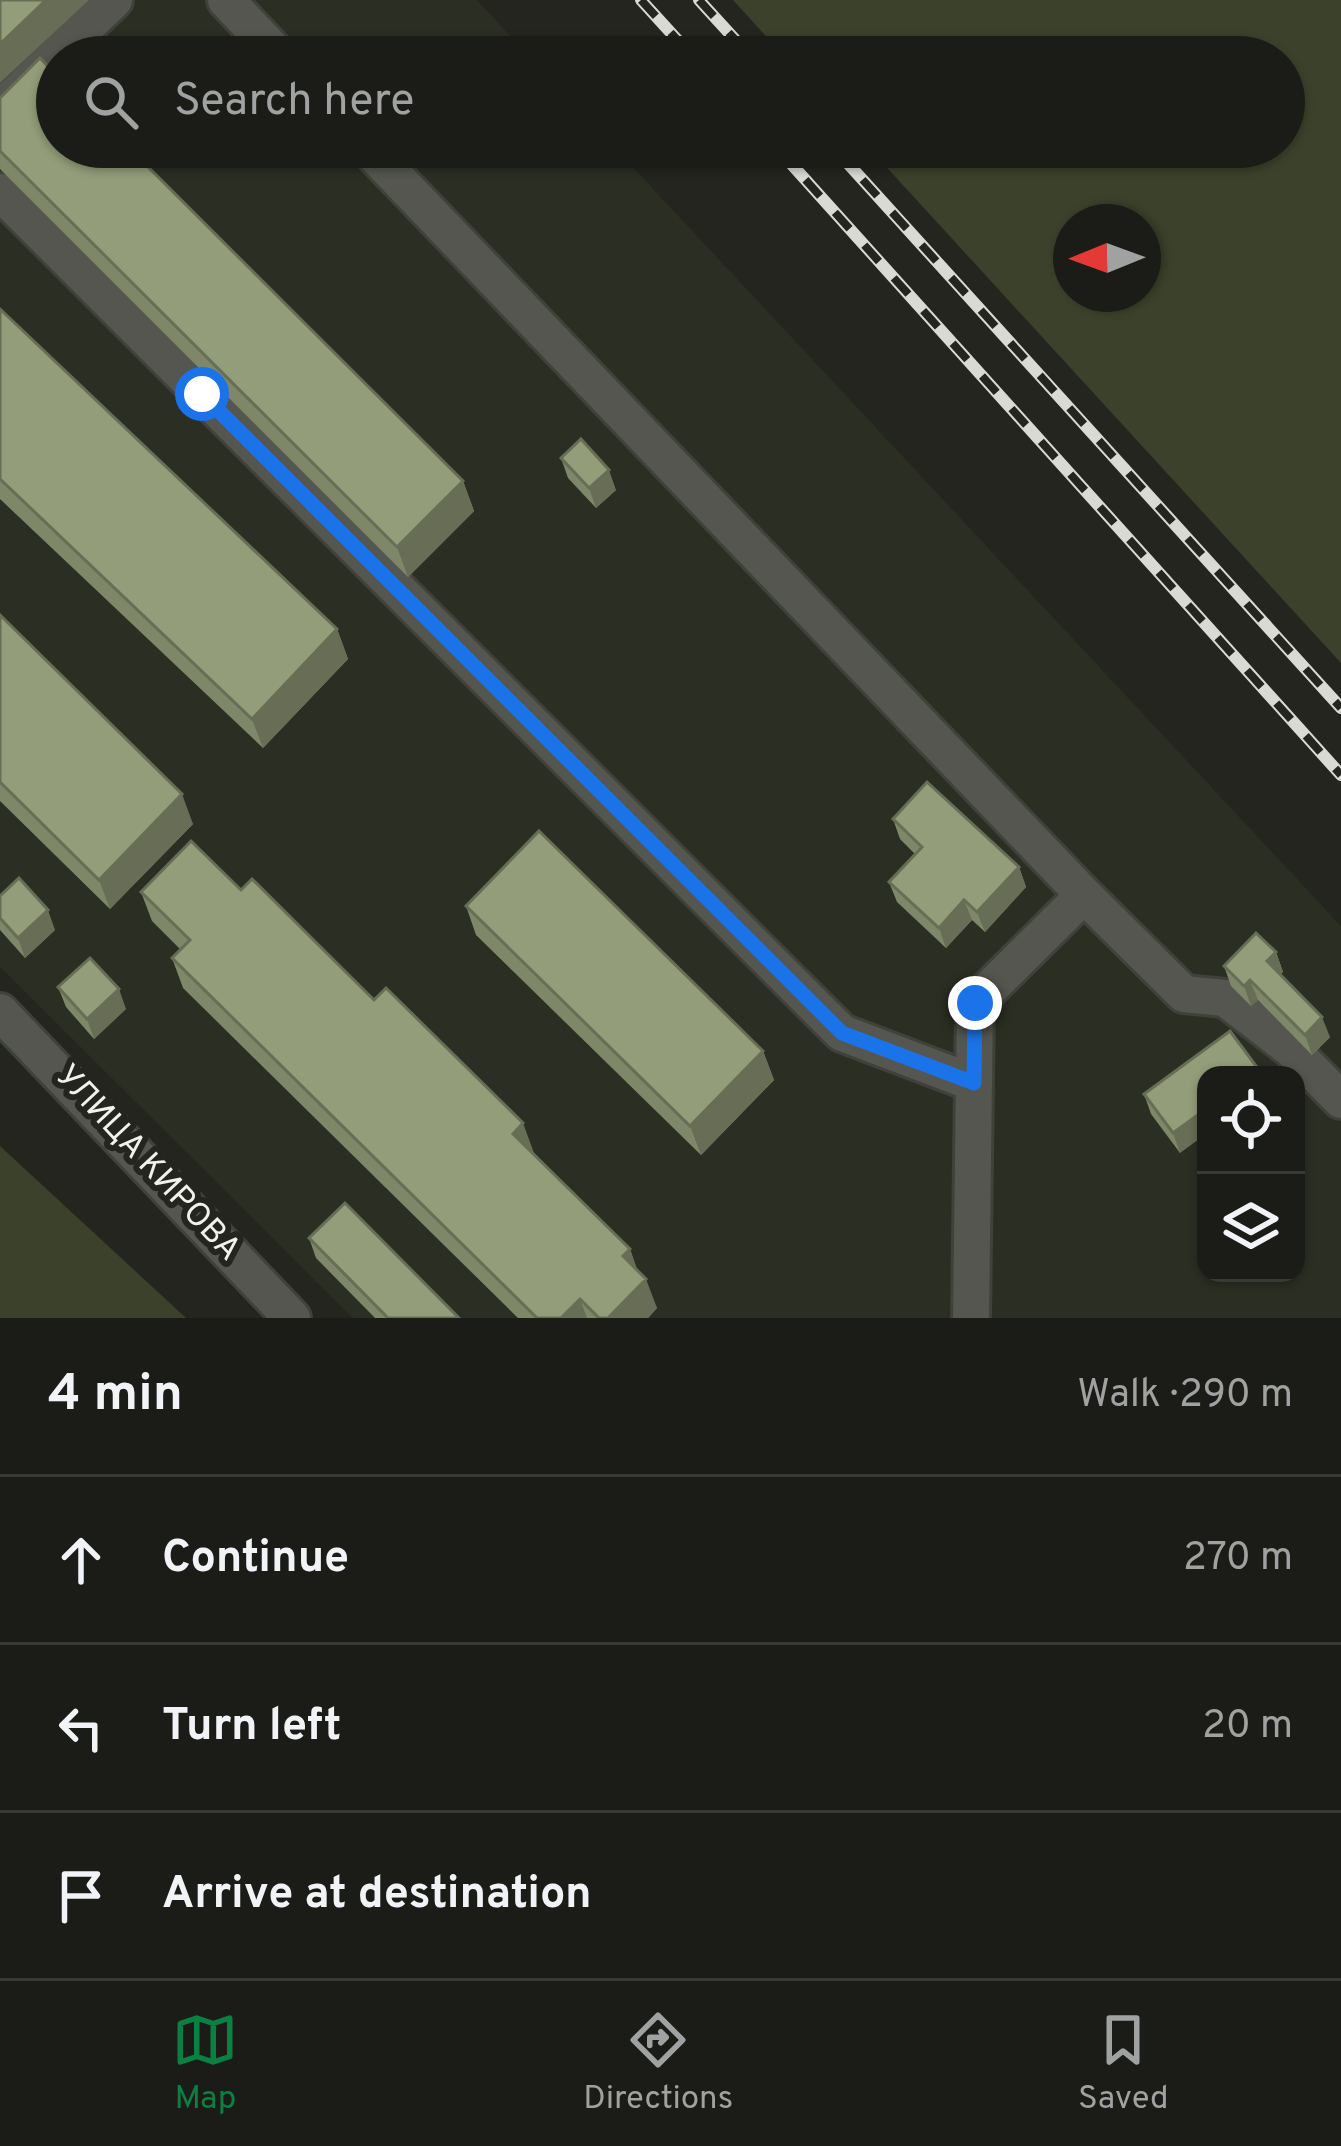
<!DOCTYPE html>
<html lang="en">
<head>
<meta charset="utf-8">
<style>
  :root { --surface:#1b1c17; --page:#282924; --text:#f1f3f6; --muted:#a0a1a1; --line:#393a36; --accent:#0b8043 }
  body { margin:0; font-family:Overpass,sans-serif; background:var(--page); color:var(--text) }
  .controls { position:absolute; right:36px; bottom:36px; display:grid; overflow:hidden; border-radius:24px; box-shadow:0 3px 9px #0004 }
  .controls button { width:108px; height:108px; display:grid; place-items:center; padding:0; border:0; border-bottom:3px solid var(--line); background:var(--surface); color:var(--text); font:60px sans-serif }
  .compass { position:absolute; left:1053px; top:204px; width:108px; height:108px; border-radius:50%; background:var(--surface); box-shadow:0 3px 9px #0004; rotate:269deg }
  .stop { position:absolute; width:36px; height:36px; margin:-27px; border:9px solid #1a73e8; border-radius:50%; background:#fff }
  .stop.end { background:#1a73e8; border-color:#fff; box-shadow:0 3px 12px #0008 }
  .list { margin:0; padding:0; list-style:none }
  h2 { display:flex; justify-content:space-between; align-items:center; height:156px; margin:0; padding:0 48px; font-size:51px }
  h2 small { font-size:39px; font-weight:400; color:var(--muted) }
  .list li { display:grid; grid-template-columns:78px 1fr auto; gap:36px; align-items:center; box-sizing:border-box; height:168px; padding:0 48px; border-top:3px solid var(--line) }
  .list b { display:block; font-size:45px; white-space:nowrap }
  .list em { font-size:39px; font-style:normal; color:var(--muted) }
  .icon { flex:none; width:66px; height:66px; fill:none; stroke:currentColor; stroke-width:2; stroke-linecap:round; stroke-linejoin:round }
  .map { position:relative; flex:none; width:1341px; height:1318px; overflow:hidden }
  .search { position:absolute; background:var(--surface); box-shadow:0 3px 9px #0004; left:36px; right:36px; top:36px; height:132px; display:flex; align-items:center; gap:30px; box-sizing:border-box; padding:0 42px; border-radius:66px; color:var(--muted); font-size:45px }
  .sheet { height:660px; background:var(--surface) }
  nav { display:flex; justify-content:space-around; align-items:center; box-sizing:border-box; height:168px; border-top:3px solid var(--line); background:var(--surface); font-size:33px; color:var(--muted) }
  nav a { display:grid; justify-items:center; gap:6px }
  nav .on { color:var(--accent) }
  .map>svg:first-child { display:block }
  .built { fill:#2b2e22; fill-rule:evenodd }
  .green { fill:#3b412b; fill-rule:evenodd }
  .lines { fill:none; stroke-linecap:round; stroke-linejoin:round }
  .minor-casing { stroke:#3f413b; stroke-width:42 }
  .minor { stroke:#54564f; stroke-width:36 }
  .rail-casing { stroke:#d9dad6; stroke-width:12 }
  .rail { stroke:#24251f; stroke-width:8; stroke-dasharray:22; stroke-linecap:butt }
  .wall { fill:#7e8768 }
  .shaded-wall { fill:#676e55 }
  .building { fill:#939d79; stroke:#676e55; stroke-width:3 }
  .route { stroke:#1a73e8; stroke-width:15 }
  .labels { text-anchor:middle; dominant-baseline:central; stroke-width:12; stroke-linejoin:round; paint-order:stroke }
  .street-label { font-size:33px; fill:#f1f2ee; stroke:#24251f }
</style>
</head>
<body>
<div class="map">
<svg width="1341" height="1318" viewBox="0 0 1341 1318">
  <rect width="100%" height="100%" fill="#24251f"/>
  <path class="built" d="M0,0h477l53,57h-473v90h557l727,779v392h-988l-353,-351zM1206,1075h90v198h-90z"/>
  <path class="green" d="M733,0h608v663l-473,-516h416v-90h-499zM1071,222h72v72h-72z
    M0,1146l186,172h-186z"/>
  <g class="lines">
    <g class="minor-casing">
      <path id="minor" d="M226,0l54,57
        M0,109l114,-109
        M367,147l717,748
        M0,192l842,841 132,50
        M0,1012l292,306
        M971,1318l4,-315 109,-108 100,99 41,4 66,51 50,51"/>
    </g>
    <use href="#minor" class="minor"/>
    <g class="rail-casing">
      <path id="rail" d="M641,0l52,57
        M699,0l52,57
        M776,147l565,628
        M833,147l508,561"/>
    </g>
    <use href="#rail" class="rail"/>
  </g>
  <path class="wall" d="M0,98l463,383 11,30 -66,66 -408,-408z
    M0,309l337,320 11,30 -85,89 -263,-249z
    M561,458l55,32 -20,18 -28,-30z
    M0,615l193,209 -83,85 -110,-108z
    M893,819l126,48 7,20 -41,45 -13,-12 -26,28 -49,-46 -8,-20 26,-28 -15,-15z
    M241,890l133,110 160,153 96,96 7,21 20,38 -9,10h-130l-335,-330 -11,-30 9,-8 -29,-29 -11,-29z
    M0,896l55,34 -30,28 -25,-28z
    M466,906l297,145 11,29 -73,75 -225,-220z
    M1276,952l7,20 -3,2 50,63 -18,18 -54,-55 -7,6 -20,-20 -7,-20z
    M58,987l68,22 -32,30 -28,-32z
    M1230,1031l-50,122 -29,-39 -7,-20z
    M309,1238l150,80h-84l-59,-60z"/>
  <path class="shaded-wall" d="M46,0h43l-89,83v-39z
    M609,470l7,20 -20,18 -7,-20z
    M463,481l11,30 -66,66 -11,-30z
    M337,629l11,30 -85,89 -11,-29z
    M182,794l11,30 -83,85 -11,-29z
    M1019,867l7,20 -41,45 -8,-20z
    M964,900l8,20 -26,28 -7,-20z
    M48,910l7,20 -30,28 -7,-20z
    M1276,952l7,20 -9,9 -7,-20z
    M1250,980l8,20 -7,6 -7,-20z
    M119,989l7,20 -32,30 -7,-20z
    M1322,1017l8,20 -18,18 -7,-20z
    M763,1051l11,29 -73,75 -11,-29z
    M1206,1109v25l-26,19 -7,-20z
    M523,1123l11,30 -10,10 -11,-29z
    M630,1249l10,29 -17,-22z
    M646,1279l11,29 -9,10h-40z
    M580,1299l7,19h-26z"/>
  <path class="building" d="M0,0h46l-46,44z
    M40,58l17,18v71h71l335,334 -66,66 -397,-396v-53z
    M0,309l337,320 -85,90 -252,-240z
    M581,439l28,31 -20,18 -28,-30z
    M0,615l182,179 -83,86 -99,-98z
    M927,782l92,85 -42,45 -13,-12 -25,28 -50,-46 33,-35 -29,-28z
    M539,831l224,220 -73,75 -224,-220z
    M191,841l50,49 11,-11 122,121 12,-12 137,135 -10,11 117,115 -7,7 23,23 -38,39h-9l-19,-19 -19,19h-24l-365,-360 18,-18 -49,-48z
    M19,878l29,32 -30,28 -18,-20v-22z
    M1256,933l20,19 -9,9 55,56 -17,18 -55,-55 -6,6 -20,-20z
    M90,958l29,31 -32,30 -29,-32z
    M1230,1031l29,39 -7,5h-46v34l-33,24 -29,-39z
    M345,1203l114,115h-71l-79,-80z"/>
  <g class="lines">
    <path class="route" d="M202,394l640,639 132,50 1,-80"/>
  </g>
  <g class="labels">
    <g class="street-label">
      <text transform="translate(147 1164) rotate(47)">УЛИЦА КИРОВА</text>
    </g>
  </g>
</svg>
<div class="controls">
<button><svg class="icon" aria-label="locate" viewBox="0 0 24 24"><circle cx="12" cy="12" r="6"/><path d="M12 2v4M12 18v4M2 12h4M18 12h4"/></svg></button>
<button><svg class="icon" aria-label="layers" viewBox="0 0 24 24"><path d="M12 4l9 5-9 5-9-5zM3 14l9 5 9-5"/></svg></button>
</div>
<svg class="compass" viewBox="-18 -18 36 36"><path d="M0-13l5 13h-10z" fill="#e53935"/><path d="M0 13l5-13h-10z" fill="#a0a1a1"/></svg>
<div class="stop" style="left:202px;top:394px"></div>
<div class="stop end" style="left:975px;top:1003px"></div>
<div class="search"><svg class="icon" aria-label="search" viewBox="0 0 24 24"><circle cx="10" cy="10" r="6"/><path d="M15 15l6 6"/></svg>Search here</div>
</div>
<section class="sheet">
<h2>4 min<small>Walk · 290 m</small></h2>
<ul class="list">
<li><svg class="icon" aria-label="ahead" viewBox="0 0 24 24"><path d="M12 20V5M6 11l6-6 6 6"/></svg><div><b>Continue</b></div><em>270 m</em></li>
<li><svg class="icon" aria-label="left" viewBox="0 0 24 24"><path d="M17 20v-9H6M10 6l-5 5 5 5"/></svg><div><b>Turn left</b></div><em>20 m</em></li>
<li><svg class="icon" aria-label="arrive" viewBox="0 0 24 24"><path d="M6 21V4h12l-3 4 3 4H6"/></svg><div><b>Arrive at destination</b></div></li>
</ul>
</section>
<nav>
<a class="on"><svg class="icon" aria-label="map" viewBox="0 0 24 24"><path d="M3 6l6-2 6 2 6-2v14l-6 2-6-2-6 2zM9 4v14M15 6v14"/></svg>Map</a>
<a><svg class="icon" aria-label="directions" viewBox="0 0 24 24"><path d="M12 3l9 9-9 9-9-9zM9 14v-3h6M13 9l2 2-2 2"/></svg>Directions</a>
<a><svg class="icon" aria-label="saved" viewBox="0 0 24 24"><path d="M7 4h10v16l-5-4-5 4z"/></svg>Saved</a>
</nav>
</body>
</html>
